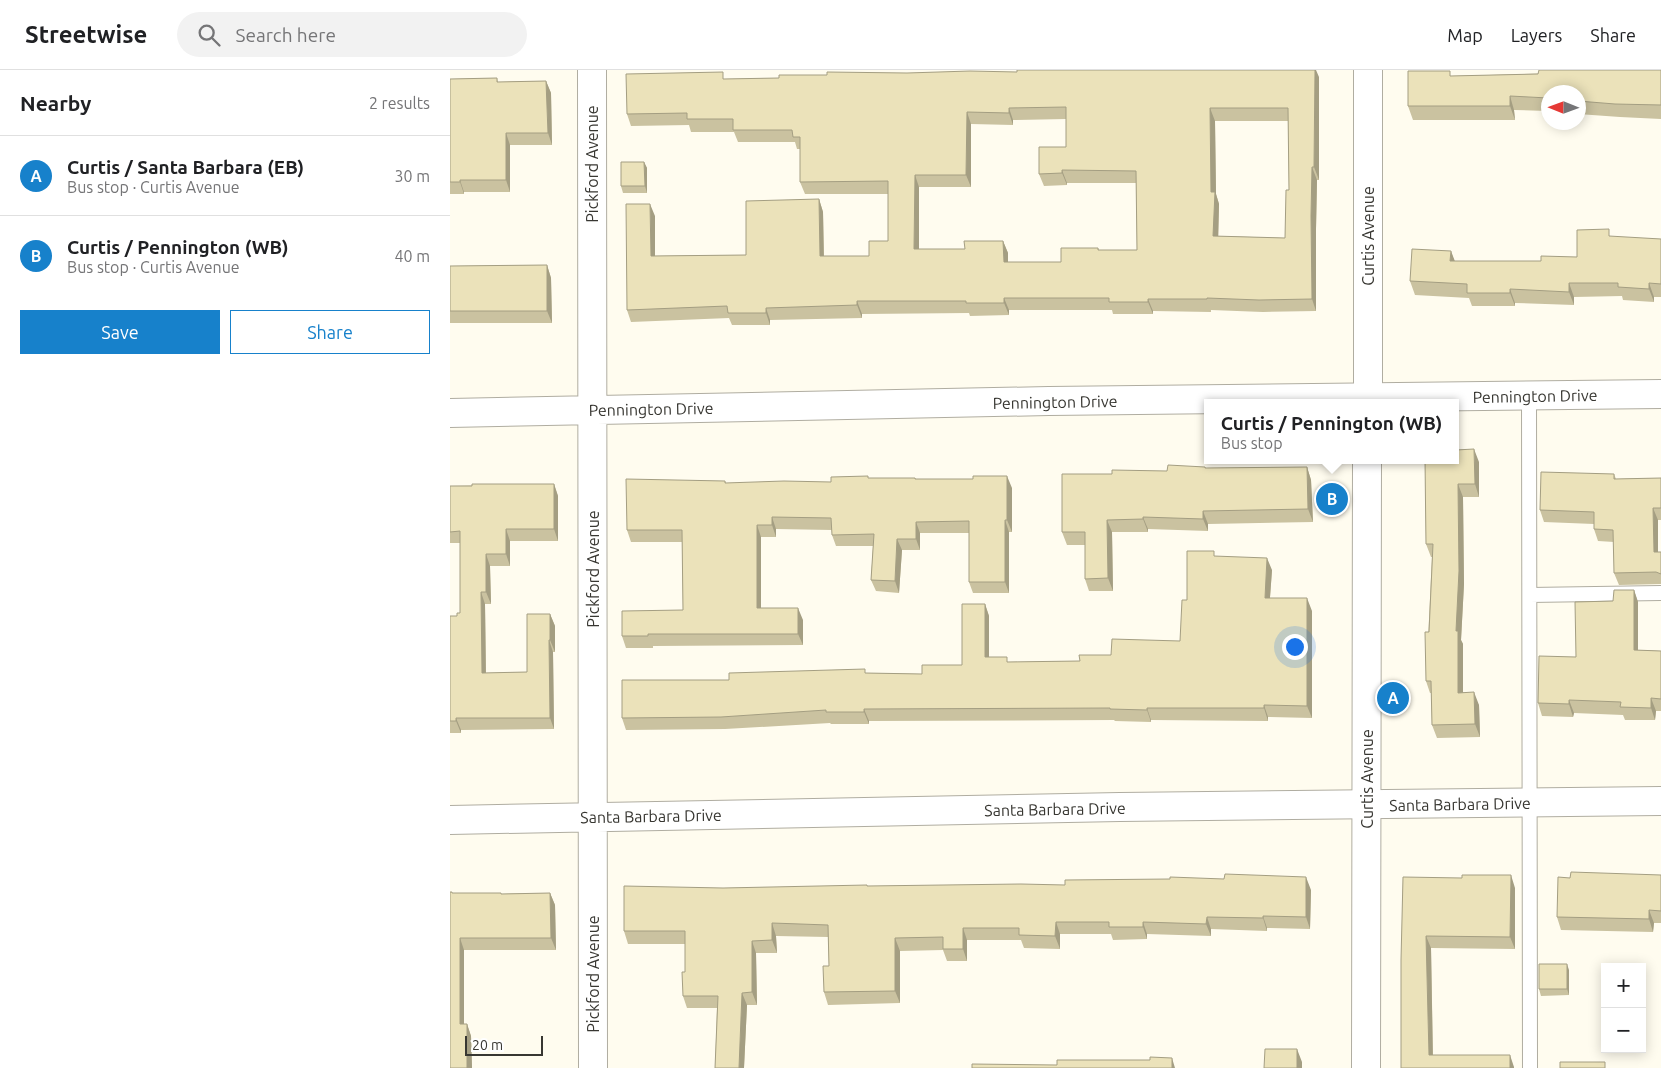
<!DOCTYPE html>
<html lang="en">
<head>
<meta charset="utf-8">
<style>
  :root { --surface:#fff; --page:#f2f2f2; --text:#202124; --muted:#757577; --line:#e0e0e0; --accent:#1781cb }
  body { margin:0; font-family:Ubuntu,sans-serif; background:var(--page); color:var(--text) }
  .controls { position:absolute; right:15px; bottom:15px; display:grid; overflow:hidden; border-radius:0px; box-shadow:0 2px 12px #0003 }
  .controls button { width:45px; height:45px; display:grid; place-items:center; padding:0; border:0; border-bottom:1px solid var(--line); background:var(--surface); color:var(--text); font:25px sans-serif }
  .compass { position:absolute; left:1091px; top:15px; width:45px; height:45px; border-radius:50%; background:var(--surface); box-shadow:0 2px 12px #0003; rotate:271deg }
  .scale { position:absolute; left:15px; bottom:12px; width:78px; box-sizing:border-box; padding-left:5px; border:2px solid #383732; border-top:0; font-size:14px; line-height:18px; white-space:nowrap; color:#383732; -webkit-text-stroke:4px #fff; paint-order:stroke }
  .you { position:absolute; left:844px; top:576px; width:18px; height:18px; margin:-12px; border:4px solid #fff; border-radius:50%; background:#1a73e8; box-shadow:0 0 0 8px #1a73e833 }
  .badge { display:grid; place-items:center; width:32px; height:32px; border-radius:50%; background:var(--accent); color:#fff; font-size:16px; font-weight:700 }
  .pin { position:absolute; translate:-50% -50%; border:2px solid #fff; box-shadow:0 1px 5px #0006 }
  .popup { position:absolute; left:754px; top:329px; width:255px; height:65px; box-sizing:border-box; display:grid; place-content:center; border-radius:0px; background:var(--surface); filter:drop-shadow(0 1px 4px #0005); font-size:16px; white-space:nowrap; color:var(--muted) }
  .popup b { font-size:19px; color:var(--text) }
  .popup::after { content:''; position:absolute; left:50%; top:100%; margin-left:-10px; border:10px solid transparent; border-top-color:var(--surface) }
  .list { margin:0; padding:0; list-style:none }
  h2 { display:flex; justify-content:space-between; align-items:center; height:65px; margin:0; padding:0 20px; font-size:21px }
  h2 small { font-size:16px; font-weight:400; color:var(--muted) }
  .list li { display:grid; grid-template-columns:32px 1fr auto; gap:15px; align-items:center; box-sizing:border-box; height:80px; padding:0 20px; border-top:1px solid var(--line) }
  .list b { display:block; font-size:19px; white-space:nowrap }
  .list p { margin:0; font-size:16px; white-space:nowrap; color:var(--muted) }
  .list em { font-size:16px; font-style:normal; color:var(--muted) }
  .actions { display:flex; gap:10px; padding:15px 20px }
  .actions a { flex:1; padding:11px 0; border:1px solid var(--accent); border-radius:0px; text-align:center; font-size:18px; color:var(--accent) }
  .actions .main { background:var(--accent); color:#fff }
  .icon { flex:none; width:28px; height:28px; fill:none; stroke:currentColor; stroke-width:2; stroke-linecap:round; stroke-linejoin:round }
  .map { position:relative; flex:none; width:1211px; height:998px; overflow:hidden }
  header { display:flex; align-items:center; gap:30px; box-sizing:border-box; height:70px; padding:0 25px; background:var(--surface); border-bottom:1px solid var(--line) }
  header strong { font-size:24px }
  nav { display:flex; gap:28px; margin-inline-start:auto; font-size:18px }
  .search { width:350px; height:45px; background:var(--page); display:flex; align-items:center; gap:12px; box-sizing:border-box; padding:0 18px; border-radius:28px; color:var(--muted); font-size:19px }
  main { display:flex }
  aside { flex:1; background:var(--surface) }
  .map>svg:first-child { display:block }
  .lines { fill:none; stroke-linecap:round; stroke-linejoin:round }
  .lane-casing { stroke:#b0ada1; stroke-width:16 }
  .street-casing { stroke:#b0ada1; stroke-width:30 }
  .secondary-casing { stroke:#b0ada1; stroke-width:30 }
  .lane { stroke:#fff; stroke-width:14 }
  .street { stroke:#fff; stroke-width:28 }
  .secondary { stroke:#fff; stroke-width:28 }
  .wall { fill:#cac2a0; fill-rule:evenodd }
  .shaded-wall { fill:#a49e82 }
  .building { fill:#ebe2ba; stroke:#a49e82; fill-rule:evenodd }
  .labels { text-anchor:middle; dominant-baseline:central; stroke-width:4.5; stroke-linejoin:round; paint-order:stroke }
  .street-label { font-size:16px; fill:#383732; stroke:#fff }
</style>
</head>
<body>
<header>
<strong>Streetwise</strong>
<div class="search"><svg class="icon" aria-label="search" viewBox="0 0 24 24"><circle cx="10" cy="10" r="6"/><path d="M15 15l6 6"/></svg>Search here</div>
<nav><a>Map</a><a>Layers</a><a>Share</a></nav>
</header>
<main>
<aside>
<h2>Nearby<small>2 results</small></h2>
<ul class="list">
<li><span class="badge">A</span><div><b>Curtis / Santa Barbara (EB)</b><p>Bus stop · Curtis Avenue</p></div><em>30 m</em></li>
<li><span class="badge">B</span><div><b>Curtis / Pennington (WB)</b><p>Bus stop · Curtis Avenue</p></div><em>40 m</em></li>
</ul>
<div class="actions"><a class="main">Save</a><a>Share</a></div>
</aside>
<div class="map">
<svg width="1211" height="998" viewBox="0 0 1211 998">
  <rect width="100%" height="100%" fill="#fffcef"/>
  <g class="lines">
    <g class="lane-casing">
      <path id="lane" d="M1079,326l1,672
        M1080,525l131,-2"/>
    </g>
    <g class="street-casing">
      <path id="street" d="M142,0l1,998
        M0,343l599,-12 612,-7
        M0,750l670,-13 541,-6"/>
    </g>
    <g class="secondary-casing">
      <path id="secondary" d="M918,333v-333
        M916,998l1,-608"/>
    </g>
    <use href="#lane" class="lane"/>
    <use href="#street" class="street"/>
    <use href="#secondary" class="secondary"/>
  </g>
  <path class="wall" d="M1211,0v49l-41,-2 -42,-3v-22h-30v19l-34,-1 1,10h-102l-5,-14 44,-30z
    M567,2l302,5v103h-2l-1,49v82l-53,1 -52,-2v2l-58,-1v3h-40l-1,-4h-103v5l-39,1 -1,-3 -107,1v4l-92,2v5h-38l-3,-7 -98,4 -4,-12 28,-94v40l91,-1 73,-56 4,13 1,44h45l19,-15v-47h-83l-5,-12v-33h-3l-2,-7h-57l-4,-10h-43l-2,-7 -58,1 -4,-12 98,-35 54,-1 48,-3 80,-2zM616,49v28l-27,27 5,12 23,-1v-2h69l1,67h-38l-1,-2 -37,14h-53v-9l-5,-12 -38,8h-46v-62h52v-63l42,1v-5zM765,51h73l1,69 -4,48 -67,-2 1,-32 -3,-10z
    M47,8l1,4 48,-1 5,12 1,52h-42v47h-46v2h-14v-115z
    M194,92l3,6v25h-24l-2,-7z
    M1162,167l49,2v58h-7v5l-31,-2 -1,-4 -48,1v8l-59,-2v3h-43l-3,-8 -54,-3 -5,-14 41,-30 3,10h87l36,-4z
    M97,195l4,13 1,45h-102v-57z
    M975,390l54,2v35h-16l1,87 -3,56 2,4v48l16,13 1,32 -43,1 -5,-13 -1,-32h-1l-4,-12 6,-124h-1l-5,-13z
    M755,397l1,1 101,-1 4,13 2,42 -105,2v7l-60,-2v3h-36l1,59h-24l-4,-12v-34h-18l-5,-13 50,-58 55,-3z
    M1164,404l2,5 45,-1v42h-3v32h3v32l-42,1 -5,-12v-31l-16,-1 -4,-12v-5l-50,-2 -4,-12z
    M418,408h47l1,1 96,9v44h-3v61h-36l-4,-11v-49h-49v17h-18l-3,43 -23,-2 -5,-11 2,-34h-37l-4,-11v-5l-56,-1v8h-15v71l42,12v25l-150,1v2h-27l-4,-12 61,-26 -1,-68h-51l-4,-12 98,-49 1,2 105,-1z
    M104,414l4,12v45h-48v25h-20l1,38h-6l1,69 41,-1 23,-58 5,12v26h-2l1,77 -93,1v3h-11v-117h7l3,-3v-70h-10v-57z
    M766,486l56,14 -2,28 42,13v107l-44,-1v4l-117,-1v2l-36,-1 -1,-1 -245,1v3h-38l-1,-1 -105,6 -99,1 -4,-12 107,-38 137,-7 56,1 40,-9 23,-61 4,12v41l19,5 72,-1 100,-20 7,-41z
    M1184,520l4,12v48l23,1v60h-5l-1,9h-30l-2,-5 -49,-2 -1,4 -31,-1 -4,-13 38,-46 37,-56z
    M1211,805v48h-7l-1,9 -92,-2 -4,-13 13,-39z
    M953,807l112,11v61l-84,-1 2,107 81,12v1h-113z
    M418,816l443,4 -1,39 -43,-1v3l-56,-2v7l-64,-2v5l-34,1 -2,-6h-51v15l-36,-1 -3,-8h-54v21h-20l-4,-11 -43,1v52l-72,2 -4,-13 5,-26 -1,-29 -52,-1 1,17h-21l1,52h-10l-3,63h-29l2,-60h-30l-4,-12 2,-24v-28h-57l-4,-13 99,-43z
    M2,823l49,1 49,-1 5,12 1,45h-92v74h3l4,12 1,32h-22z
    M1119,900v25l-28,1 -2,-7z"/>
  <path class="shaded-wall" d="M865,0h1l3,7v103l-5,-13z
    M96,11l5,12 1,52 -4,-12z
    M1060,26l4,14 1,10 -5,-14z
    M559,38l4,12v5l-4,-12z
    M760,38l5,13 1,73 3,10 -1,44 -5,-12 -2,-44z
    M517,42l4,12v63l-5,-12z
    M56,63l4,12v47l-4,-12z
    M194,92l3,6v25l-2,-7z
    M862,97l5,13 -1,49v82l-4,-12 -1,-83z
    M612,100l5,13v2l-5,-12z
    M465,105l4,12v75l-5,-13z
    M10,110l4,12v2l-4,-12z
    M369,129l4,13 1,56 -4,-12z
    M200,134l5,12v53l-4,-13z
    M553,171l5,12v21l-4,-12z
    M1001,181l5,13 -6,-3z
    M97,195l4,13 1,45 -5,-12z
    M1119,213l5,14v8l-5,-13z
    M1199,213l5,14v5l-5,-13z
    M1060,219l5,14v3l-5,-13z
    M554,228l5,12v5l-5,-12z
    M698,229l5,12v3l-5,-12z
    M407,231l5,13v4l-5,-13z
    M316,238l4,12v5l-4,-12z
    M1024,379l5,13v35l-4,-13z
    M857,397l4,13 2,42 -5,-13z
    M557,406l5,12v44l-5,-12z
    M104,414l4,12v45l-4,-12z
    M1008,414l5,13 1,87 -3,56 2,4v61l-5,-12 -2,-62z
    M1203,438l5,12v44l-4,-12z
    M753,441l5,13v7l-5,-12z
    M322,447l4,12v8l-4,-12z
    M693,447l5,12v3l-5,-13z
    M555,450l4,12v61l-4,-11z
    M657,450l5,12 1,59 -5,-13z
    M466,452l4,11v17l-4,-11z
    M307,455l4,12v83l-4,-12z
    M56,459l4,12v25l-4,-12z
    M447,469l5,11 -3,43 -4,-12z
    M36,484l4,12 1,38 -5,-12z
    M817,488l5,12 -3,40 -4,-12z
    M1184,520l4,12v60l-4,-12z
    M31,522l4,12 1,80 -4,-11z
    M857,528l5,13v107l-5,-12z
    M535,534l4,12v54l-4,-13z
    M348,538l5,12v25l-5,-11z
    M100,544l5,12v26l-5,-12z
    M99,570l4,12 1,77 -4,-11z
    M1024,622l5,13 1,32 -5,-13z
    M1201,628l5,13 -1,9 -4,-12z
    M1119,630l5,13 -1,4 -4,-13z
    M814,635l4,12v4l-4,-13z
    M697,638l4,12v2l-4,-12z
    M414,639l5,12v3l-5,-12z
    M6,648l5,12v3l-5,-12z
    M1061,805l4,13v61l-5,-12z
    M856,807l5,13 -1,39 -4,-12z
    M100,823l5,12 1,45 -5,-12z
    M1199,840l5,13 -1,9 -4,-13z
    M813,846l4,12v3l-4,-13z
    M757,847l4,12v7l-5,-12z
    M606,852l4,12v15l-5,-13z
    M693,852l4,12v5l-4,-12z
    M322,853l4,13 1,17 -5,-13z
    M513,858l4,12v21l-4,-12z
    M976,866l5,12 2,119 -4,-12z
    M10,868l4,12v86l-4,-12z
    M445,868l5,13v52l-5,-12z
    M302,871l4,12 1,52 -5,-13z
    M1117,894l2,6v25l-2,-6z
    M292,923l5,12 -3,63h-5z
    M17,954l4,12 1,32h-5z
    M847,979l5,13v6h-5z
    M1060,985l4,12v1h-4z
    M722,988l3,10h-3z"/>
  <path class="building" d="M567,0h298l-1,97h-2l-1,49 1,83 -53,1 -52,-2v1h-59v3h-39v-4h-105v5h-38v-2h-109v4l-91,3v5h-38l-1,-7 -100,4 -1,-106h24l1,52 95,-1v-54l73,-2 1,57h49v-15h19v-60l-88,1v-45h-7l-1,-7h-59v-11h-46v-6l-60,1 -1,-40 97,-2v7l56,-1v-3h48v-3l80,1 63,-2 47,1zM616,37v40h-27v27l23,-1v-3l74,1 1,79h-39v-2h-37v14h-57l-1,-21h-39l1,8h-51l1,-74h51l1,-63 42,1v-5zM760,38h78l1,82h-3l-1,48 -72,-2 2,-44h-4z
    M1089,0h122v35l-46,-1 -37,-3v-9h-30v6l-38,-2v10h-102v-35h42v5l88,-2z
    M47,8v4l49,-1 2,52h-42v47h-46v2h-10v-103z
    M171,92h23l1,24h-24z
    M1159,159v7l52,3v45l-12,-1v6l-31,-2v-4h-49v9l-59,-3v4h-43v-9l-57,-3 2,-32 39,2 -1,10h91v-5l36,1v-27z
    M97,195v46h-97v-45z
    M1024,379l1,35h-17l1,87 -3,60h2v62l16,-1 1,32 -43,1 -1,-44h-5l-1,-49h4l4,-88h-7l-1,-84h31v-10z
    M718,395l37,2v1l102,-1 1,42 -105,2v8l-60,-2v2l-36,1 1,58 -23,1v-47h-23v-58h50v-4l55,1z
    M1091,402l73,2v5l47,-1v30h-8l1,44h7v22l-5,-2 -42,1 -1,-43 -19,-1v-17l-54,-2z
    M418,406v2h47v1h58v-3h34v44h-2v62h-36v-61l-53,1v17h-19l-2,42 -24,-1 3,-46 -42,1 -1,-17 -59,-1v8h-15v83h41v26h-150v2h-26v-25l61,-1 -1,-80h-55l-1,-51 99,2v2l59,-2 47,1v-5z
    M22,414h82v45h-48v25h-20v38h-5l1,81 45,-1v-58h23v26h-1l1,78h-94v3h-6v-105h7v-3h3v-82l-10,1v-46h22z
    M737,481h27v5l53,2 -2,40h42v108l-43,-1v3h-117v2l-37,-1v-1l-246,1v3h-38v-2l-105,7 -99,1v-38h107v-7l136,-4v4l57,1v-9h40v-61h23v53h22v5l73,-1 -1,-6h32l1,-16 68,2 2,-41h5z
    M1164,520h20v60l27,1v48l-10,-1v10l-31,-1 1,-5 -52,-2v4l-31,-1 1,-47 37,1 -1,-55 38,-1z
    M1121,802l90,3v36l-12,-1v9l-92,-2 1,-40 12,1z
    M775,804l81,3v40l-43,-1v2l-56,-1 -1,7 -63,-2v5h-34v-5h-53l-1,14 -36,-1v-7h-56v21h-20v-12l-48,1v53l-71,1 -1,-26h6l-1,-41 -56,-2v17l-20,1v51l-10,1 -3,75h-24l3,-72h-35l-1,-24h3v-41h-61v-45l99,2 144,-3v1l154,-2 44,1v-5l105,-1v-2l54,2z
    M1012,805h49l-1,62 -84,-1 3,119h81v13h-109v-108l2,-83 59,1z
    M0,822h2v1h49v1l49,-1 1,45h-91v86h7v44h-17z
    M1089,894h28v25h-28z
    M815,979h32v19h-33z
    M700,987l22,1v10h-200v-4l85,1v-5h93z
    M1110,992h45v6h-45z"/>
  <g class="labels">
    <g class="street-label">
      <text transform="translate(142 94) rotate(-90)">Pickford Avenue</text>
      <text transform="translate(918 166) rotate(-90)">Curtis Avenue</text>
      <text transform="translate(1085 326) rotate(-1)">Pennington Drive</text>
      <text transform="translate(605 332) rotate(-1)">Pennington Drive</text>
      <text transform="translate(201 339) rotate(-1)">Pennington Drive</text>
      <text transform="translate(143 499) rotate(-90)">Pickford Avenue</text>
      <text transform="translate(917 709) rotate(-90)">Curtis Avenue</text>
      <text transform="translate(1010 734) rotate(-1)">Santa Barbara Drive</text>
      <text transform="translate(605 739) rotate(-1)">Santa Barbara Drive</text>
      <text transform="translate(201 746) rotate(-1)">Santa Barbara Drive</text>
      <text transform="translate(143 904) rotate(-90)">Pickford Avenue</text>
    </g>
  </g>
</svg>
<div class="controls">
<button>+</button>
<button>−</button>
</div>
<svg class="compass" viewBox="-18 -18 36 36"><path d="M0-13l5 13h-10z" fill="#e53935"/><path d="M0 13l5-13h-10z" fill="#757577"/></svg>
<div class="scale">20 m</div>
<div class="you"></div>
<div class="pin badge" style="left:943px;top:628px">A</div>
<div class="pin badge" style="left:882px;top:429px">B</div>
<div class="popup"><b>Curtis / Pennington (WB)</b>Bus stop</div>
</div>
</main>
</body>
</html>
